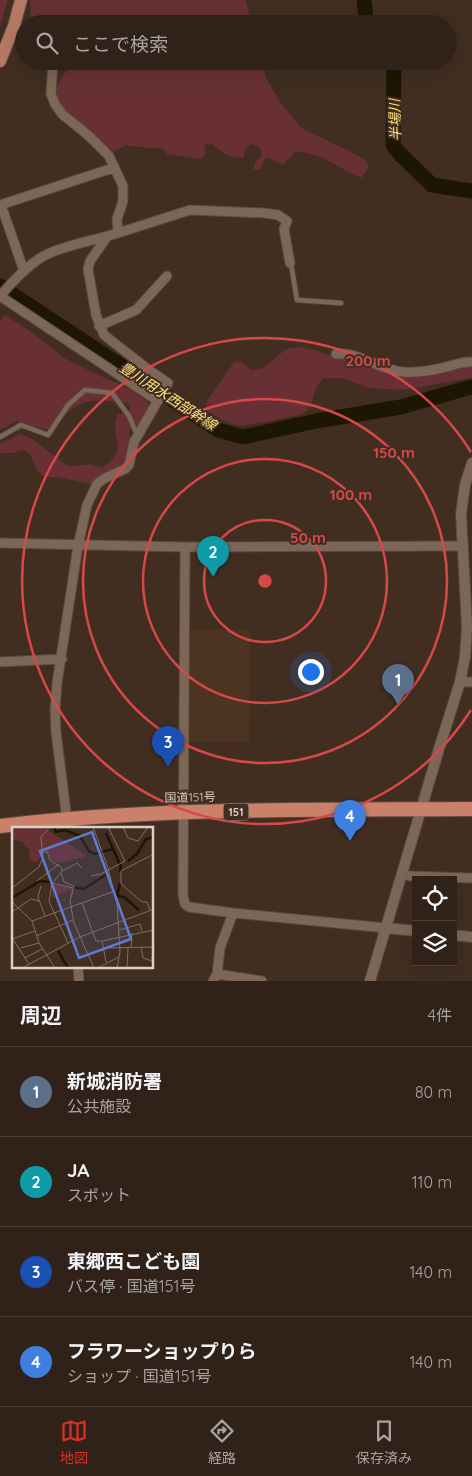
<!DOCTYPE html>
<html lang="ja">
<head>
<meta charset="utf-8">
<style>
  :root { --surface:#312219; --page:#3d2f26; --text:#f1f3f6; --muted:#a8a4a2; --line:#4c3f38; --accent:#d93025 }
  body { margin:0; font-family:Quicksand,"Noto Sans JP",sans-serif; background:var(--page); color:var(--text) }
  .controls { position:absolute; right:15px; bottom:15px; display:grid; overflow:hidden; border-radius:0px; box-shadow:0 5px 20px #0002 }
  .controls button { width:45px; height:45px; display:grid; place-items:center; padding:0; border:0; border-bottom:1px solid var(--line); background:var(--surface); color:var(--text); font:25px sans-serif }
  .you { position:absolute; left:310px; top:671px; width:18px; height:18px; margin:-12px; border:4px solid #fff; border-radius:50%; background:#1a73e8; box-shadow:0 0 0 8px #1a73e833 }
  .badge { display:grid; place-items:center; width:32px; height:32px; border-radius:50%; background:var(--accent); color:#fff; font-size:16px; font-weight:700 }
  .pin { position:absolute; translate:-50% -41px; filter:drop-shadow(0 1px 2px #0008) }
  .pin::after { content:''; position:absolute; top:26px; width:18px; height:15px; background:inherit; clip-path:polygon(0 0,100% 0,50% 100%) }
  .list { margin:0; padding:0; list-style:none }
  h2 { display:flex; justify-content:space-between; align-items:center; height:65px; margin:0; padding:0 20px; font-size:21px }
  h2 small { font-size:16px; font-weight:400; color:var(--muted) }
  .list li { display:grid; grid-template-columns:32px 1fr auto; gap:15px; align-items:center; box-sizing:border-box; height:90px; padding:0 20px; border-top:1px solid var(--line) }
  .list b { display:block; font-size:19px; white-space:nowrap }
  .list p { margin:0; font-size:16px; white-space:nowrap; color:var(--muted) }
  .list em { font-size:16px; font-style:normal; color:var(--muted) }
  .icon { flex:none; width:28px; height:28px; fill:none; stroke:currentColor; stroke-width:2; stroke-linecap:round; stroke-linejoin:round }
  .map { position:relative; flex:none; width:472px; height:981px; overflow:hidden }
  .search { position:absolute; background:var(--surface); box-shadow:0 5px 20px #0002; left:15px; right:15px; top:15px; height:55px; display:flex; align-items:center; gap:12px; box-sizing:border-box; padding:0 18px; border-radius:28px; color:var(--muted); font-size:19px }
  .sheet { height:425px; background:var(--surface) }
  nav { display:flex; justify-content:space-around; align-items:center; box-sizing:border-box; height:70px; border-top:1px solid var(--line); background:var(--surface); font-size:14px; color:var(--muted) }
  nav a { display:grid; justify-items:center; gap:2px }
  nav .on { color:var(--accent) }
  .map>svg:first-child { display:block }
  .built { fill:#4d3422 }
  .green { fill:#683034 }
  .lines { fill:none; stroke-linecap:round; stroke-linejoin:round }
  .river { stroke:#1c1602; stroke-width:15 }
  .service-casing { stroke:#594a3e; stroke-width:6 }
  .minor-casing { stroke:#594a3e; stroke-width:11 }
  .tertiary-casing { stroke:#594a3e; stroke-width:12 }
  .primary-casing { stroke:#594a3e; stroke-width:14 }
  .trunk-casing { stroke:#594a3e; stroke-width:16 }
  .service { stroke:#7c6658; stroke-width:4.5 }
  .minor { stroke:#7c6658; stroke-width:9 }
  .tertiary { stroke:#7c6658; stroke-width:10 }
  .primary { stroke:#b67965; stroke-width:12 }
  .trunk { stroke:#ca8069; stroke-width:14 }
  .ring { fill:none; stroke:#d74948; stroke-width:2.5 }
  .labels { text-anchor:middle; dominant-baseline:central; stroke-width:4; stroke-linejoin:round; paint-order:stroke }
  .shield { fill:#412e21; stroke:#ad9f95; stroke-width:1 }
  .shield-label { font-size:11px; font-weight:bold; fill:#dbcfc7 }
  .street-label { font-size:12px; fill:#dbcfc7; stroke:#412e21 }
  .water-label { font-size:14px; font-style:italic; fill:#fee07b; stroke:#412e21 }
  .inset-river { fill:none; stroke:#1c1602; stroke-width:2.5 }
  .inset-road { fill:none; stroke:#7f6e63; stroke-width:1 }
  .view { fill:#607bd2; fill-opacity:0.15; stroke:#607bd2; stroke-width:2.5 }
  .inset-edge { fill:none; stroke:#dbcfc7; stroke-width:2.5 }
  .centre { fill:#d74948; stroke:#412e21; stroke-width:2.5 }
  .ring-label { font-size:15px; text-anchor:middle; font-weight:bold; fill:#d74948; stroke:#412e21; stroke-width:4; stroke-linejoin:round; paint-order:stroke }
</style>
</head>
<body>
<div class="map">
<svg width="472" height="981" viewBox="0 0 472 981">
  <rect width="100%" height="100%" fill="#412e21"/>
  <path class="built" d="M187,629l63,1 -1,112h-63z"/>
  <path class="green" d="M0,0h8l-8,26z
    M30,0h215l8,24h-195l-10,-5 -17,-2z
    M71,61h191l4,17 14,24 21,26 46,22 18,10 4,7 -8,11c-23,-10 -39,-26 -66,-26l-12,13 -14,-7h-4l-5,12 -7,-1 3,-8 5,-4v-8l-9,-5 -7,4 -1,9c-13,2 -23,-4 -31,-13l-8,1v9l-4,5 -34,-5 -3,-5c-13,-2 -26,-1 -39,-4l-10,6c-17,-7 -62,-42 -58,-63 1,-11 11,-15 14,-27z
    M5,315l29,19 30,24 43,21 20,8 20,14 3,6 -10,17 -10,5c-1,8 1,17 -1,25 -5,17 -25,19 -37,30l-35,-7h-12l-7,-5 -8,-18 -7,-4 -10,3h-13v-9l20,-10 12,5 34,26 9,1 16,-2 11,4c31,-21 5,-29 16,-54h8l5,-5 -3,-6c-35,-4 -53,-6 -74,26h-11l-26,-8 -17,9v-109z
    M299,347l19,4 18,7 9,-2 41,16 26,6 49,-13 11,3v10l-70,12 -33,-2 -26,-10h-20l-7,10 -5,17 -8,9 -37,8 -26,4 -18,-6 -16,-10 1,-9 27,-39h7l10,8 11,-1 24,-20z"/>
  <g class="lines">
    <path class="river" d="M364,0l2,19 3,5
      M394,61l-1,84 7,9 32,31 40,6
      M0,286l218,144 25,7 73,-16 85,-14 70,-20"/>
    <g class="service-casing">
      <path id="service" d="M291,264l6,36 44,3
        M0,437l21,-12 27,10 20,-30 17,-15 27,3 17,23 6,14 3,4"/>
    </g>
    <g class="minor-casing">
      <path id="minor" d="M0,205l113,-37
        M1,205l23,66
        M118,233l72,-23 74,3 14,2 9,6 -3,8 6,34
        M0,296c12,-14 32,-36 50,-43 21,-9 46,-13 68,-20l-1,-14 6,-18v-15l-14,-30 -20,-20 -27,-22 -7,-10 -4,-10 2,-33
        M0,296l158,105
        M99,326l37,-16 31,-34
        M336,354c22,-3 44,16 67,18 13,1 26,-1 39,-4 10,-2 19,-7 30,-6
        M0,543l185,4 278,-1
        M185,547l-2,349 2,8 4,3 44,6 -13,35 -3,26 -4,7
        M0,662l62,-3
        M460,682h12
        M68,828l-12,-96 -1,-22 2,-27 21,-137 9,-41 10,-21 8,-6 20,-9 4,-4 5,-23 34,-59 -19,-13 -45,-35 -8,-20 -8,-46 2,-8 17,-24
        M402,874l8,2 62,2
        M233,913l153,15
        M78,967l1,14
        M217,974l45,7"/>
    </g>
    <g class="tertiary-casing">
      <path id="tertiary" d="M386,928l30,3
        M453,935l19,2
        M370,981l69,-232 21,-67 5,-25 2,-30 -6,-113 4,-29 7,-22"/>
    </g>
    <g class="primary-casing">
      <path id="primary" d="M0,61l14,-35 7,-26"/>
    </g>
    <g class="trunk-casing">
      <path id="trunk" d="M0,826c156,-19 315,-16 472,-17"/>
    </g>
    <use href="#service" class="service"/>
    <use href="#minor" class="minor"/>
    <use href="#tertiary" class="tertiary"/>
    <use href="#primary" class="primary"/>
    <use href="#trunk" class="trunk"/>
  </g>
  <g class="ring">
    <circle cx="265" cy="581" r="61"/>
    <circle cx="265" cy="581" r="122"/>
    <circle cx="265" cy="581" r="182"/>
    <path d="M471 710A243 243 0 1 1 471 452"/>
  </g>
  <g class="labels">
    <rect class="shield" x="223.5" y="803.5" width="25" height="17" rx="4"/>
    <g class="shield-label">
      <text x="236" y="812">151</text>
    </g>
    <g class="street-label">
      <text transform="translate(190 797) rotate(-1)">国道151号</text>
    </g>
    <g class="water-label">
      <text transform="translate(395 120) rotate(-92)">半場川</text>
      <text transform="translate(168 396) rotate(33)">豊川用水西部幹線</text>
    </g>
  </g>
  <g transform="translate(12 827)">
    <rect width="141" height="141" fill="#412e21"/>
    <path d="M0,0h31l44,29 -28,7 -9,-5 -2,-6 -7,3 -3,7 -8,-1 -1,-12 -7,-7 -10,-3zM41,58l19,3v9l-8,4 -7,-1 13,-2v-8l-18,8z" fill="#683034"/>
    <path class="inset-river" d="M42,0l2,5 9,-2 15,6 9,15 6,3 18,-5 8,18 -1,5M94,6l7,16M116,34l9,-7 9,-15 8,-2M108,56l-3,13 7,1 15,13M60,60l12,2 23,-15M0,71l28,-17 14,1M46,124l10,17"/>
    <path class="inset-road" d="M81,0l15,41 9,36 3,48 -3,16M111,0l5,11 10,3 10,-14M31,26l4,-2 3,9 12,8v3l-10,13 -3,17 19,42M50,44l15,-8 5,5M49,46l3,9 10,4 -4,15 4,22 20,45M79,49l10,-2 24,-13 -17,-34M25,54l22,-17M40,56l21,5M29,59l-3,11 7,19M0,61l27,-21 4,-10 -2,-20 9,-10M0,75l20,19 7,22 16,25M70,76l14,38h6l4,21M138,83l-3,-8h-5l-21,-18v-13l33,-17M0,85l19,-13 8,2M20,94l80,-29M107,103l21,-6 2,7M24,109l37,-16M0,111l17,26M0,112l23,-8M90,114l52,-11M129,120l2,11 9,3M9,121l18,-5M91,121l50,-1M119,121l1,-15M13,131l17,-9M140,133l2,-16M10,141l58,-31 74,-28M85,141l22,-11M115,141l1,-20"/>
    <path class="view" d="M80,5l39,107 -52,19 -39,-107z"/>
    <rect width="141" height="141" class="inset-edge"/>
  </g>
  <circle cx="265" cy="581" r="8" class="centre"/>
  <g class="ring-label">
    <text x="368" y="366">200 m</text>
    <text x="394" y="458">150 m</text>
    <text x="351" y="500">100 m</text>
    <text x="308" y="543">50 m</text>
  </g>
</svg>
<div class="controls">
<button><svg class="icon" aria-label="locate" viewBox="0 0 24 24"><circle cx="12" cy="12" r="6"/><path d="M12 2v4M12 18v4M2 12h4M18 12h4"/></svg></button>
<button><svg class="icon" aria-label="layers" viewBox="0 0 24 24"><path d="M12 4l9 5-9 5-9-5zM3 14l9 5 9-5"/></svg></button>
</div>
<div class="you"></div>
<div class="pin badge" style="left:398px;top:705px;background:#5c6f8a">1</div>
<div class="pin badge" style="left:213px;top:577px;background:#0f9aa8">2</div>
<div class="pin badge" style="left:168px;top:767px;background:#1a4fb4">3</div>
<div class="pin badge" style="left:350px;top:841px;background:#3f7fe0">4</div>
<div class="search"><svg class="icon" aria-label="search" viewBox="0 0 24 24"><circle cx="10" cy="10" r="6"/><path d="M15 15l6 6"/></svg>ここで検索</div>
</div>
<section class="sheet">
<h2>周辺<small>4件</small></h2>
<ul class="list">
<li><span class="badge" style="background:#5c6f8a">1</span><div><b>新城消防署</b><p>公共施設</p></div><em>80 m</em></li>
<li><span class="badge" style="background:#0f9aa8">2</span><div><b>JA</b><p>スポット</p></div><em>110 m</em></li>
<li><span class="badge" style="background:#1a4fb4">3</span><div><b>東郷西こども園</b><p>バス停 · 国道151号</p></div><em>140 m</em></li>
<li><span class="badge" style="background:#3f7fe0">4</span><div><b>フラワーショップりら</b><p>ショップ · 国道151号</p></div><em>140 m</em></li>
</ul>
</section>
<nav>
<a class="on"><svg class="icon" aria-label="map" viewBox="0 0 24 24"><path d="M3 6l6-2 6 2 6-2v14l-6 2-6-2-6 2zM9 4v14M15 6v14"/></svg>地図</a>
<a><svg class="icon" aria-label="directions" viewBox="0 0 24 24"><path d="M12 3l9 9-9 9-9-9zM9 14v-3h6M13 9l2 2-2 2"/></svg>経路</a>
<a><svg class="icon" aria-label="saved" viewBox="0 0 24 24"><path d="M7 4h10v16l-5-4-5 4z"/></svg>保存済み</a>
</nav>
</body>
</html>
